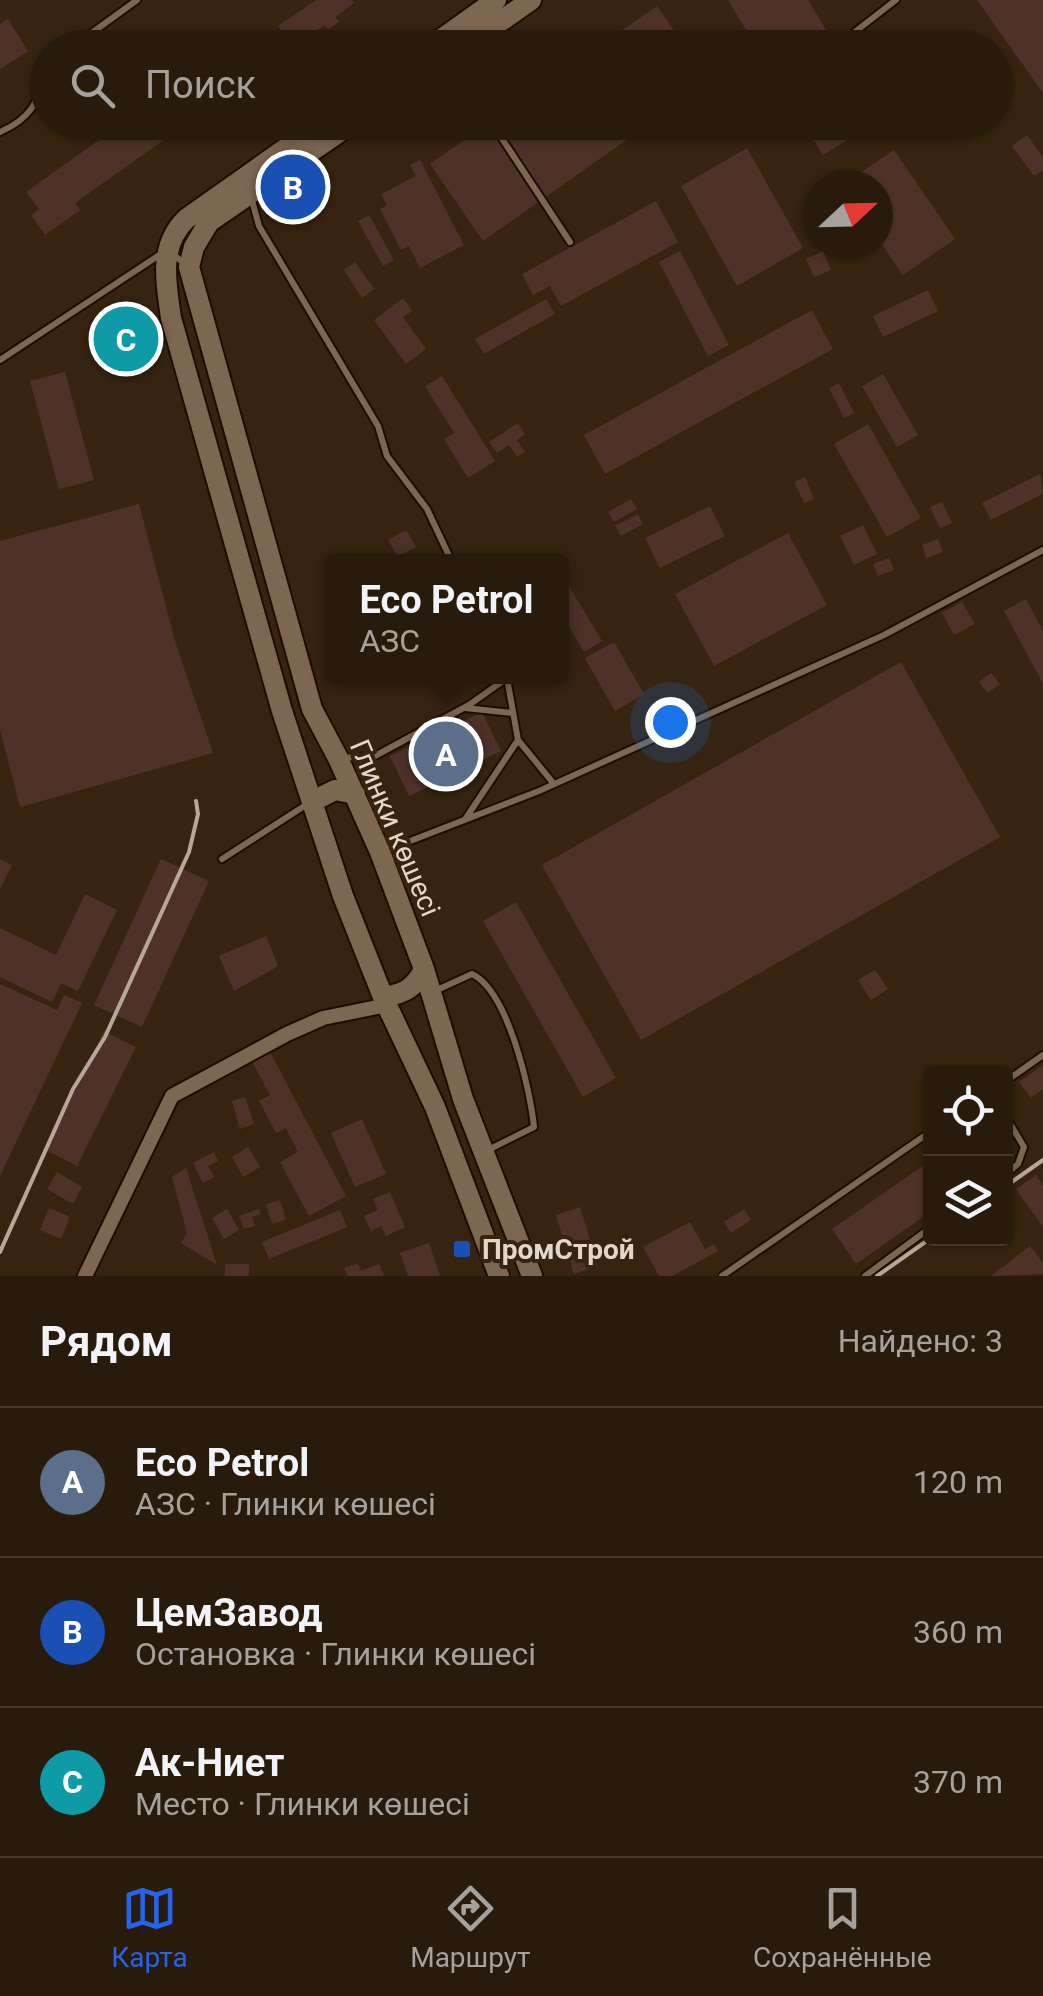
<!DOCTYPE html>
<html lang="ru">
<head>
<meta charset="utf-8">
<style>
  :root { --surface:#291b0c; --page:#312415; --text:#f1f3f6; --muted:#a5a19d; --line:#45392d; --accent:#2563eb }
  body { margin:0; font-family:Roboto,sans-serif; background:var(--page); color:var(--text) }
  .controls { position:absolute; right:30px; bottom:30px; display:grid; overflow:hidden; border-radius:10px; box-shadow:0 2px 8px #0004 }
  .controls button { width:90px; height:90px; display:grid; place-items:center; padding:0; border:0; border-bottom:2px solid var(--line); background:var(--surface); color:var(--text); font:50px sans-serif }
  .compass { position:absolute; left:803px; top:170px; width:90px; height:90px; border-radius:50%; background:var(--surface); box-shadow:0 2px 8px #0004; rotate:68deg }
  .you { position:absolute; left:670px; top:722px; width:35px; height:35px; margin:-25px; border:8px solid #fff; border-radius:50%; background:#1a73e8; box-shadow:0 0 0 15px #1a73e833 }
  .badge { display:grid; place-items:center; width:65px; height:65px; border-radius:50%; background:var(--accent); color:#fff; font-size:32px; font-weight:700 }
  .pin { position:absolute; translate:-50% -50%; border:5px solid #fff; box-shadow:0 2px 10px #0006 }
  .popup { position:absolute; left:324px; top:554px; width:245px; height:130px; box-sizing:border-box; display:grid; place-content:center; border-radius:10px; background:var(--surface); filter:drop-shadow(0 2px 8px #0005); font-size:32px; white-space:nowrap; color:var(--muted) }
  .popup b { font-size:38px; color:var(--text) }
  .popup::after { content:''; position:absolute; left:50%; top:100%; margin-left:-20px; border:20px solid transparent; border-top-color:var(--surface) }
  .list { margin:0; padding:0; list-style:none }
  h2 { display:flex; justify-content:space-between; align-items:center; height:130px; margin:0; padding:0 40px; font-size:42px }
  h2 small { font-size:32px; font-weight:400; color:var(--muted) }
  .list li { display:grid; grid-template-columns:65px 1fr auto; gap:30px; align-items:center; box-sizing:border-box; height:150px; padding:0 40px; border-top:2px solid var(--line) }
  .list b { display:block; font-size:38px; white-space:nowrap }
  .list p { margin:0; font-size:32px; white-space:nowrap; color:var(--muted) }
  .list em { font-size:32px; font-style:normal; color:var(--muted) }
  .icon { flex:none; width:55px; height:55px; fill:none; stroke:currentColor; stroke-width:2; stroke-linecap:round; stroke-linejoin:round }
  .map { position:relative; flex:none; width:1043px; height:1276px; overflow:hidden }
  .search { position:absolute; background:var(--surface); box-shadow:0 2px 8px #0004; left:30px; right:30px; top:30px; height:110px; display:flex; align-items:center; gap:25px; box-sizing:border-box; padding:0 35px; border-radius:55px; color:var(--muted); font-size:38px }
  .sheet { height:580px; background:var(--surface) }
  nav { display:flex; justify-content:space-around; align-items:center; box-sizing:border-box; height:140px; border-top:2px solid var(--line); background:var(--surface); font-size:28px; color:var(--muted) }
  nav a { display:grid; justify-items:center; gap:5px }
  nav .on { color:var(--accent) }
  .map>svg:first-child { display:block }
  .building { fill:#4e322a }
  .lines { fill:none; stroke-linecap:round; stroke-linejoin:round }
  .lane-casing { stroke:#1e0c00; stroke-width:10 }
  .street-casing { stroke:#1e0c00; stroke-width:18 }
  .secondary-casing { stroke:#1e0c00; stroke-width:24 }
  .lane { stroke:#7d6751; stroke-width:6 }
  .street { stroke:#7d6751; stroke-width:14 }
  .secondary { stroke:#7d6751; stroke-width:20 }
  .rail { stroke:#b5a799; stroke-width:4 }
  .transit-dot { fill:#1a4fb4; stroke:#372410; stroke-width:4 }
  .labels { text-anchor:middle; dominant-baseline:central; stroke-width:8; stroke-linejoin:round; paint-order:stroke }
  .street-label { font-size:28px; fill:#e3d6ca; stroke:#372410 }
  .poi-label { font-size:28px; font-weight:bold; fill:#e3d6ca; stroke:#372410; text-anchor:start }
</style>
</head>
<body>
<div class="map">
<svg width="1043" height="1276" viewBox="0 0 1043 1276">
  <rect width="100%" height="100%" fill="#372410"/>
  <path class="building" d="M316,0h36l2,3 -19,14 4,5 -11,7 -3,-4 -32,22 -5,-7 -3,8h-10l-1,-12 10,-2 -6,-8z
    M728,0h80l29,48h-80z
    M977,0h66v93z
    M657,6l29,42h-89z
    M8,19l20,32 -28,18v-45z
    M258,31l12,17h-23l-4,-6z
    M141,122h48l-114,81 5,7 -35,25 -14,-20 8,-6 -13,-17 90,-64 6,8z
    M490,122h162l-169,119 -53,-77z
    M803,122h74l-54,33z
    M1027,135l16,22v13l-9,6 -22,-30z
    M747,148l56,100 -66,38 -56,-100z
    M894,150l61,89 -52,36 -25,-36v-54h-36z
    M420,160l44,85 -44,23 -11,-22 -8,4 -21,-41 7,-4 -6,-11 35,-18 -6,-11z
    M656,201l22,41 -117,64 -11,-20 -17,9 -11,-21z
    M369,215l25,45 -11,6 -25,-45z
    M680,251l49,94 -21,11 -49,-94z
    M823,251l8,19 -17,7 -8,-18z
    M355,262l19,27 -12,9 -18,-28z
    M928,290l10,21 -55,26 -10,-21z
    M403,298l9,13 -9,6 23,32 -20,15 -32,-44z
    M546,299l9,15 -71,40 -9,-15z
    M812,310l21,39 -228,125 -21,-39z
    M138,317l11,31 -34,12 -11,-30z
    M65,372l29,108 -35,9 -29,-108z
    M883,374l35,61 -21,12 -35,-61z
    M442,376l53,85 -27,17 -24,-39 10,-6 -29,-47z
    M839,383l15,30 -10,5 -15,-30z
    M518,423l7,11 -8,6 8,12 -8,5 -8,-12 -12,8 -8,-11z
    M868,424l53,94 -34,19 -53,-93z
    M1040,474l3,20 -52,26 -9,-17z
    M805,477l9,22 -10,4 -10,-21z
    M631,499l6,10 -23,13 -6,-10z
    M942,502l10,21 -12,5 -10,-21z
    M139,504l36,137 38,112 -193,54 -20,-77v-189z
    M710,506l15,30 -65,32 -15,-30z
    M638,514l5,10 -22,12 -6,-10z
    M863,525l14,29 -23,11 -14,-29z
    M406,530l10,17 -18,10 -10,-17z
    M788,533l39,72 -113,61 -39,-72z
    M938,539l5,13 -17,6 -4,-13z
    M889,558l5,12 -16,6 -5,-12z
    M561,573l41,68 -18,11 -23,-39z
    M1026,599l17,32v53l-39,-73z
    M962,602l13,22 -21,11 -12,-22z
    M614,642l30,52 -29,17 -30,-53z
    M901,662l99,175 -359,203 -99,-175z
    M991,673l9,11 -12,9 -9,-11z
    M482,712l19,39 -92,45 -19,-40z
    M0,859l12,6 -12,24z
    M161,859l48,22 -67,146 -48,-22z
    M85,894l32,16 -39,81 -17,-8 -9,19 -52,-25v-49l56,27z
    M516,902l100,176 -33,19 -100,-176z
    M266,936l12,30 -44,25 -15,-35z
    M875,970l13,19 -17,11 -13,-20z
    M0,984l57,26 7,-15 18,8 -82,173z
    M104,1031l32,16 -59,119 -31,-16z
    M270,1052l76,144 -37,20 -29,-54 18,-10 -12,-24 -10,5 -17,-32 11,-6 -18,-33z
    M1043,1065v24l-12,9 -12,-16z
    M245,1097l9,27 -14,5 -8,-28z
    M362,1119l24,55 -31,13 -24,-54z
    M248,1147l12,20 -17,10 -11,-20z
    M214,1152l4,9 -10,5 6,11 -11,6 -10,-20z
    M930,1161v51l-74,52 -24,-35z
    M186,1168l31,97 -36,-22 6,-10 -15,-56z
    M57,1172l25,15 -9,17 -26,-15z
    M1036,1175l7,10v42l-27,-38z
    M390,1192l15,35 -19,9 -5,-10 -10,5 -7,-15 14,-6 -5,-11z
    M280,1200l6,20 -14,4 -6,-20z
    M580,1207l18,59 -24,8 -18,-59z
    M49,1208l21,9 -9,22 -21,-9z
    M227,1209l12,21 -15,9 -12,-21z
    M259,1209l2,5 -9,3 3,9 -11,3 -5,-13z
    M744,1209l7,11 -20,13 -7,-11z
    M340,1210l7,17 -78,32 -7,-17z
    M690,1222l15,27 9,-5 4,7 -46,25h-13l-16,-29z
    M429,1243l11,33h-32l-8,-23z
    M1030,1246l13,17v11l-52,2z
    M358,1263l3,8 18,-7 5,12h-36l-4,-8z
    M225,1264h24v12h-24z"/>
  <g class="lines">
    <g class="lane-casing">
      <path id="lane" d="M847,38l49,-38
        M71,48l66,-48
        M491,122l79,120
        M0,132c34,-15 37,-31 48,-64
        M252,200l7,26 119,200 9,30 40,53 25,53
        M0,360l167,-110 17,13
        M507,678l11,62 36,44
        M465,708l48,5
        M340,758l35,-2 94,-51 38,-27
        M466,818l52,-78
        M382,852l157,-61 345,-156 159,-85
        M222,859l87,-56
        M437,990l35,-16c36,17 58,115 62,153l-48,24
        M1006,1081l37,-26
        M1006,1117l18,30 -6,17 -12,10
        M722,1276l208,-144
        M865,1276l65,-48"/>
    </g>
    <g class="street-casing">
      <path id="street" d="M85,1276l87,-180 115,-62 36,-16 64,-13"/>
    </g>
    <g class="secondary-casing">
      <path id="secondary" d="M429,48l67,-48
        M463,48l68,-48
        M323,122l-137,97c-28,28 -20,64 -15,99l111,393 61,185 40,101 52,110 64,169
        M354,122l-145,100 -15,25 -5,20 123,442 26,49 42,94 44,117 39,130 69,177
        M313,801l22,-11 20,4
        M383,997c21,-3 32,-9 41,-28"/>
    </g>
    <use href="#lane" class="lane"/>
    <use href="#street" class="street"/>
    <use href="#secondary" class="secondary"/>
    <path class="rail" d="M1006,1186l37,-26
      M0,1252l73,-163 32,-52 84,-185 9,-38 -2,-13
      M877,1276l54,-38"/>
  </g>
  <rect class="transit-dot" x="452" y="1239" width="20" height="20" rx="5"/>
  <g class="labels">
    <g class="street-label">
      <text transform="translate(395 828) rotate(67)">Глинки көшесі</text>
    </g>
    <g class="poi-label">
      <text x="482" y="1249">ПромСтрой</text>
    </g>
  </g>
</svg>
<div class="controls">
<button><svg class="icon" aria-label="locate" viewBox="0 0 24 24"><circle cx="12" cy="12" r="6"/><path d="M12 2v4M12 18v4M2 12h4M18 12h4"/></svg></button>
<button><svg class="icon" aria-label="layers" viewBox="0 0 24 24"><path d="M12 4l9 5-9 5-9-5zM3 14l9 5 9-5"/></svg></button>
</div>
<svg class="compass" viewBox="-18 -18 36 36"><path d="M0-13l5 13h-10z" fill="#e53935"/><path d="M0 13l5-13h-10z" fill="#a5a19d"/></svg>
<div class="you"></div>
<div class="pin badge" style="left:446px;top:754px;background:#5c6f8a">A</div>
<div class="popup"><b>Eco Petrol</b>АЗС</div>
<div class="pin badge" style="left:293px;top:187px;background:#1a4fb4">B</div>
<div class="pin badge" style="left:126px;top:339px;background:#0f9aa8">C</div>
<div class="search"><svg class="icon" aria-label="search" viewBox="0 0 24 24"><circle cx="10" cy="10" r="6"/><path d="M15 15l6 6"/></svg>Поиск</div>
</div>
<section class="sheet">
<h2>Рядом<small>Найдено: 3</small></h2>
<ul class="list">
<li><span class="badge" style="background:#5c6f8a">A</span><div><b>Eco Petrol</b><p>АЗС · Глинки көшесі</p></div><em>120 m</em></li>
<li><span class="badge" style="background:#1a4fb4">B</span><div><b>ЦемЗавод</b><p>Остановка · Глинки көшесі</p></div><em>360 m</em></li>
<li><span class="badge" style="background:#0f9aa8">C</span><div><b>Ак-Ниет</b><p>Место · Глинки көшесі</p></div><em>370 m</em></li>
</ul>
</section>
<nav>
<a class="on"><svg class="icon" aria-label="map" viewBox="0 0 24 24"><path d="M3 6l6-2 6 2 6-2v14l-6 2-6-2-6 2zM9 4v14M15 6v14"/></svg>Карта</a>
<a><svg class="icon" aria-label="directions" viewBox="0 0 24 24"><path d="M12 3l9 9-9 9-9-9zM9 14v-3h6M13 9l2 2-2 2"/></svg>Маршрут</a>
<a><svg class="icon" aria-label="saved" viewBox="0 0 24 24"><path d="M7 4h10v16l-5-4-5 4z"/></svg>Сохранённые</a>
</nav>
</body>
</html>
